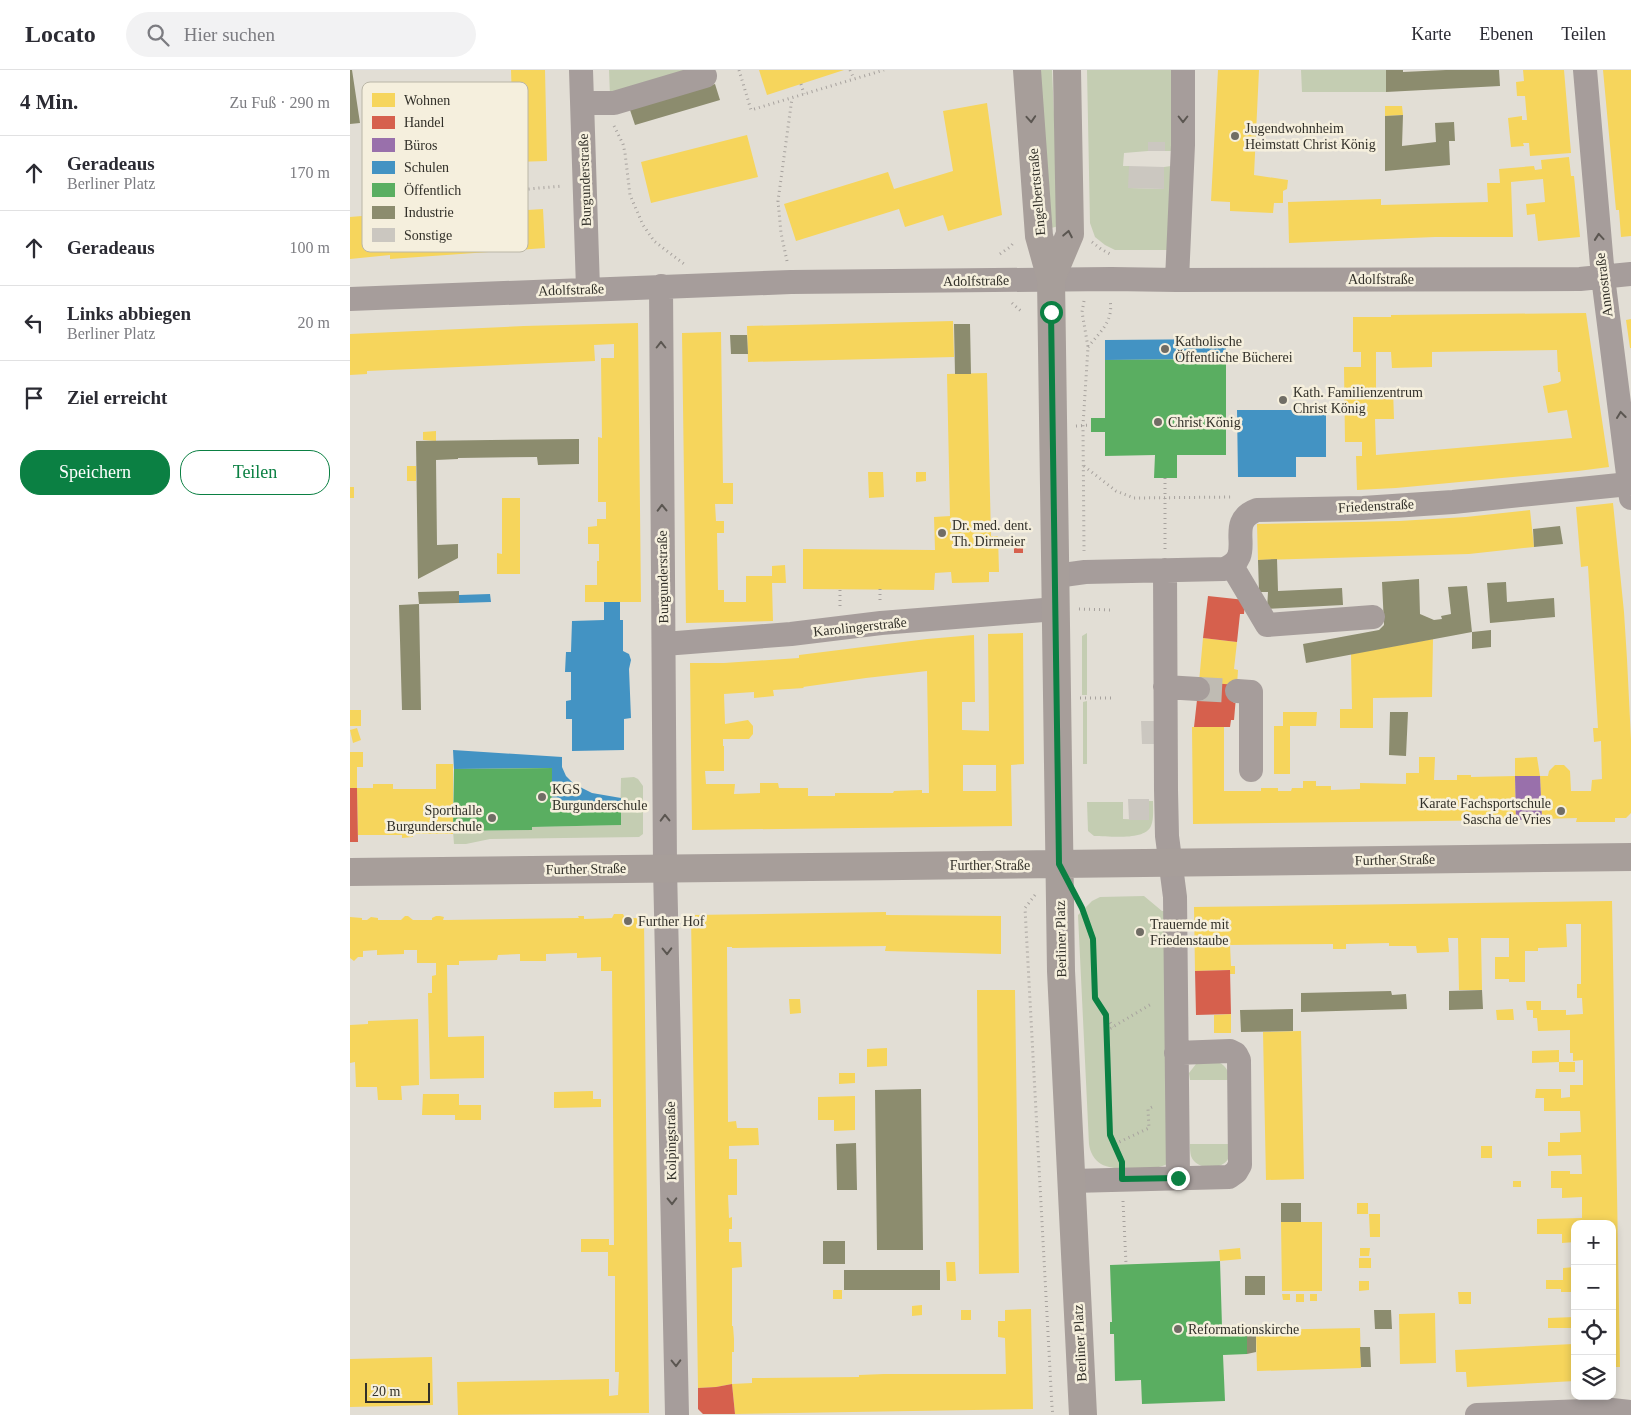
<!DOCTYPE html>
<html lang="de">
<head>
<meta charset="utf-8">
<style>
  :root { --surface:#fff; --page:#f2f2f3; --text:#2b2b33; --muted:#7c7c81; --line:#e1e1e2; --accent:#0b8043 }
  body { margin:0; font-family:"Times New Roman",serif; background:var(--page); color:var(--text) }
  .controls { position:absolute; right:15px; bottom:15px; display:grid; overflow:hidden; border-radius:10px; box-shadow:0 2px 8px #0003 }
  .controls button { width:45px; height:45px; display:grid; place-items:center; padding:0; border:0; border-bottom:1px solid var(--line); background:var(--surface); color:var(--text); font:25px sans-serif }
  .scale { position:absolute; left:15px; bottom:12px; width:65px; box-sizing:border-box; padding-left:5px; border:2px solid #323029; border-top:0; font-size:14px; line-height:18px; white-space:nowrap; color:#323029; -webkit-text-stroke:4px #f5efdd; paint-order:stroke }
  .stop { position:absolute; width:15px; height:15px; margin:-11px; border:4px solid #0b8043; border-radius:50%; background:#fff }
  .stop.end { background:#0b8043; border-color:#fff; box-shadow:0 1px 5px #0008 }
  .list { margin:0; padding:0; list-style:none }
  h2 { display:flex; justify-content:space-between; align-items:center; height:65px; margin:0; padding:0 20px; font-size:21px }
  h2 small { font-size:16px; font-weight:400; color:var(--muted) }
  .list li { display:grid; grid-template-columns:32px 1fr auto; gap:15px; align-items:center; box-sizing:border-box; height:75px; padding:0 20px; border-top:1px solid var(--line) }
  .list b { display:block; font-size:19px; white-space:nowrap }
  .list p { margin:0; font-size:16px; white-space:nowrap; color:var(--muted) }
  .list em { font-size:16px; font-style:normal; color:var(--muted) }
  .actions { display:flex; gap:10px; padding:15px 20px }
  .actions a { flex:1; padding:11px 0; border:1px solid var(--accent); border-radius:20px; text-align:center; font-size:18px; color:var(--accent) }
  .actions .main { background:var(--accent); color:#fff }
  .icon { flex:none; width:28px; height:28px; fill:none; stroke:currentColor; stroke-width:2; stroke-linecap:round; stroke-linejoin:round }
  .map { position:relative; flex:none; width:1281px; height:1345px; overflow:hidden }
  header { display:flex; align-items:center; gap:30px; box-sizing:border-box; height:70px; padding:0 25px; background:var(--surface); border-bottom:1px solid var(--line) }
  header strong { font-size:24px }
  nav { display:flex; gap:28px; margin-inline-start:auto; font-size:18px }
  .search { width:350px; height:45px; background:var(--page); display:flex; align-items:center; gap:12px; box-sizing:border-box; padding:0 18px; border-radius:28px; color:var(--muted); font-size:19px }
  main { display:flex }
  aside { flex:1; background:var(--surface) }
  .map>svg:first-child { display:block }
  .green { fill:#c4cdb2 }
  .homes { fill:#f6d55c; fill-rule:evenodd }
  .shops { fill:#d6604d }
  .offices { fill:#9970ab }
  .schools { fill:#4393c3 }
  .public { fill:#5aae61 }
  .industry { fill:#8c8c6e }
  .building { fill:#cbc7c0 }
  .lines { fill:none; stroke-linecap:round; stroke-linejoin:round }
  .minor-tunnel { stroke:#bfbbb3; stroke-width:24; stroke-dasharray:24 12; stroke-linecap:butt }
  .path { stroke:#a7a29e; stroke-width:3; stroke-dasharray:1 4; stroke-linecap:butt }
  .minor { stroke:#a69d9b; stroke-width:24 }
  .major { stroke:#a79e9a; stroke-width:28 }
  .oneway { stroke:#5b5651 }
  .route { stroke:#0b8043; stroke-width:6 }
  .poi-dot { fill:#706d65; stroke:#f5efdd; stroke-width:2 }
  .labels { text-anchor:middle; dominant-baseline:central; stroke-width:5; stroke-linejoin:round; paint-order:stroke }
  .poi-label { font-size:14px; fill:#323029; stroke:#f5efdd; text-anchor:start }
  .street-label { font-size:14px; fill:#323029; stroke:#f5efdd }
  .key { fill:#f5efdd; stroke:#bab6a7; stroke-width:1 }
  .key-label { font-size:14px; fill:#323029 }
</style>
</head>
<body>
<header>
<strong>Locato</strong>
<div class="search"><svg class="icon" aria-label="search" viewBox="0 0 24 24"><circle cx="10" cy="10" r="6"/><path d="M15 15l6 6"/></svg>Hier suchen</div>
<nav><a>Karte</a><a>Ebenen</a><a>Teilen</a></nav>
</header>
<main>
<aside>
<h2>4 Min.<small>Zu Fuß · 290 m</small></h2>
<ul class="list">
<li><svg class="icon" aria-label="ahead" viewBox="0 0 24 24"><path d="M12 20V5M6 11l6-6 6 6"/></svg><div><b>Geradeaus</b><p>Berliner Platz</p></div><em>170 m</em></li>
<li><svg class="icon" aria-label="ahead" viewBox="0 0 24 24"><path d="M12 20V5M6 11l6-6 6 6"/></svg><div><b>Geradeaus</b></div><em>100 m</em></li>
<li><svg class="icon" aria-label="left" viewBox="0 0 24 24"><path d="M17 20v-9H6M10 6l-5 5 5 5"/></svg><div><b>Links abbiegen</b><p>Berliner Platz</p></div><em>20 m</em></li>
<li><svg class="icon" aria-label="arrive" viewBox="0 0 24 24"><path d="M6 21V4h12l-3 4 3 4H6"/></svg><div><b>Ziel erreicht</b></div></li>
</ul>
<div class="actions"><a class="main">Speichern</a><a>Teilen</a></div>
</aside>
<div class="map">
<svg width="1281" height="1345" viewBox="0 0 1281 1345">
  <rect width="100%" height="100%" fill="#e2ded5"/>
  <path class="green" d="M259,0h88l-87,26z
    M689,0h13l7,156 -8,2z
    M737,0h85l-1,81h-6v-9h-16l-1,9 -24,2 -1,13h6v22l35,1v-22l7,-1 -1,84h-55l-10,-5 -10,-8 -5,-14z
    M951,0h85v22h-84z
    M737,563v62h-5v-59z
    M737,631v63h-4v-62z
    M284,707l4,2 5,7v48l-4,3 -149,2 -24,5h-12l-1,-13 78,-1 1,-3 88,-2 1,-47z
    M799,731h4c0,8 1,18 -2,25 -6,15 -42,10 -57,10l-6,-5 -1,-29h36v17l26,1z
    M794,826l18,15h4l1,253c-11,7 -55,7 -66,0 -7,-4 -11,-12 -12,-20l-11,-229 14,-14 8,-4z
    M865,991c10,3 14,9 15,19h-40l-1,-7 7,-9z
    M840,1074h40c0,5 1,11 -2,15 -7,12 -32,11 -37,-3 -1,-4 -1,-8 -1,-12z"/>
  <path class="homes" d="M161,0h34l2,91 -33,1z
    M409,0h85l-77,25z
    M868,0h41l-5,105 34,5 -1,9 -4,2v12h-9l-1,10 -43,-2v-9l-19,-1z
    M1173,0h41l7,83 -41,3 -1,-13h-6l1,3 -13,1 -3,-29 14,-2v4h5l-2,-24h-8l-1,-14 8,-1z
    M1253,0h28v166l-10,1 -2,-27h-3z
    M637,33l15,112 -54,16 -5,-16 -38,12 -6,-18 -103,32 -12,-37 104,-32 6,17 59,-18 -10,-60z
    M1035,36h17l1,9 -18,1z
    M397,65l11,42 -107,26 -10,-41z
    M1219,87l2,19h3l6,61 -42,4 -3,-27 -8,1 -1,-11 19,-2 -2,-23 -32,3 2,55h-78l-146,6 -1,-41 93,-3v6l107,-3 -1,-19h13l-1,-14 35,-3 1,4 7,-1 -1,-9z
    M193,139l2,39 -155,11v-4l-40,4v-42l36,-3 1,5z
    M1236,243l23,154 -31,4 -182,17 -39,2 -1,-34h6v-14h-17l-1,-75h17v-15h-8v-35h38v-2zM1207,280l1,22h2l1,9 -3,2 -15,3 5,27 19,-3 5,28 -196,17 -1,-36h19l-1,-30h-17v-37h15l1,16 40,-1v-15z
    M1281,249v29h-1l-4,-28z
    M603,251l1,36 -206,5 -1,-36z
    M288,253l3,279h-56v-17h12v-24h2v-17h-11v-17l9,-1v-7h9v-17h-8v-65l4,1 -1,-80h13v-14l-20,1 1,16 -228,10v3l-17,1v-41l174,-8z
    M371,262l2,151h10v21h-18l1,17h8v12h-7l1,57h6v12h22v-26h26v-10l13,-1 1,18h-14l1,38 -87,2 -4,-290z
    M637,303l4,163h7l1,36h-10v10l-37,1 -1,-11 -16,1 -1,17 -131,-1v-40l132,1 -1,-33 16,-1 -3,-142z
    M86,361v10l-13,-1v-8z
    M57,396h9v15h-9z
    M518,402h15l1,25 -15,1z
    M566,402h10v9l-10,1z
    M0,417h4v11h-4z
    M152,428h18v76h-23v-21l5,1z
    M1263,433l11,109 3,47 4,81v73l-5,5h-11v4h-39l1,-4 -35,1 -2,-43h8l1,-5 6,-6h9l6,6 1,20h20l1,-11 10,-1 -1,-38 -7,1 -1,-14h5l-10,-162 -7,1 -5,-60z
    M1180,440l4,37 -65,7 -211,6 -1,-36 142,-3 67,-4z
    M673,563l1,131 -13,1 1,61 -320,4 -2,-167h34l75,-5v-3l128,-16 47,-4 1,67h-13v28l27,1 -1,-97zM577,601l2,122h-7v-3l-28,1 -1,2h-58v3h-27v-8h-29l-1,-5h-18v10l-26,1 1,-10h-29l-1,-13h19v-25h-1v-7h26l4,-5v-8l-5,-6 -23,4 -1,-30 30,-2v6l20,-2 -1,-6 31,-2 -1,-1 63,-9zM613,695h33v26h-33z
    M853,568l34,4 -3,27 4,1 -1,15 -38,-3z
    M1083,569l-1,58 -59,1v30h-33v-19h12l-1,-55z
    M0,640h11v16h-11z
    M933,642h34l-1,14h-26v48h-16v-48h9z
    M842,657h32v64h37v-3h17v3h13l1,-3h11v-7h13v5h15v4l29,-1v-6l46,1v-11h13v-16h16l-1,23h23v-5h14v2l44,-1 1,44 -323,4z
    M7,658l4,12 -8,3 -3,-13z
    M0,682h13v15h-6v21h-7z
    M1187,687l3,19h-25v-18z
    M86,694h17v70h-40v3l-11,1v-3h-44l-1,-47h16v-4h20v5h43z
    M1262,831l8,466h-8v-143h-37v18l-13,1v-9h-25v-15l45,-1v-21l-20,1v-10h-11v-17h19v3h12l-1,-19 -33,1v-14h12v-9l21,-1 -1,-21h-36v-13h-9l1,-9h25v9l9,-1v-12h13v-25l-10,1v-8h-3v-23l-32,1 -1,-13h-4v-8h-6l-1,-9h15v9h25v5l17,-1 -1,-16h-5v-14h4v-60h-15l1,23 -29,1v3h-13v31h-16v-3h-14v-22h14v-19h-28l1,52h-23l-1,-52h-10l1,14 -32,1 -1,-7h-27v-3l-43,1v5h-13v-5l-103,1 1,21h4v8h-5v-4l-35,1 -1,-64z
    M536,842v3l115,1v38l-116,-3 1,-5 -154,2v-1h-5l1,175 8,-1 1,7h21l1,17 -30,1v13h8v36h-9l1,23 3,-1v12h-3v13h12l1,25 -10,1v58h1l1,13v13h-2v32l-16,3 -18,1 -7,-473z
    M264,844h9l2,4h19l5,495 -191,2 -1,-33 152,-3v17l9,-1 1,-23h-4v-96h-7v-24h-27v-13h28v6h5l-2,-274h-11v-14l-24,1v-5l-31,1v7h-26v-7l-22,1 -1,5 -38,1v4h-12l1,72 36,-1v42l-54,1 -2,-86h4v-17l4,-1v-12h-19v-13h-13v4l-27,1v-5l-14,1v6h-5l-4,4 -4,-3v-41l12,1v2h5l4,-3 7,1v2h23l4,-4h3l5,4h19v-2l4,-2h4l4,1 -1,3h3l133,-2 -1,-2h6v3l28,-1z
    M627,920h38l4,283 -40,1z
    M439,929h11l1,14 -11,1z
    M1163,939l1,11h-17l-1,-10z
    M881,944v19h-17v-18z
    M68,949l1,66 -18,1 1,14h-24l-1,-13h-21l-1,-25 -5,1v-38l18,-1v-3z
    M951,961l3,148 -38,1 -3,-148z
    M537,978v18l-20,1v-18z
    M1209,980v12l-27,1v-12z
    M1209,992h16v10h-16z
    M489,1003h16v10l-16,1z
    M243,1021v8h8v8l-47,1v-16z
    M73,1024h36v11h22v15h-26v-5h-33z
    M505,1026v34l-21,1v-11h-16v-23z
    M1131,1076h11v12h-11z
    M1163,1111h8v6h-8z
    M1007,1133h11v11h-11z
    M1019,1144h11v23h-10z
    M931,1152h41v69h-40z
    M890,1178l1,11 -21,2 -1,-11z
    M1010,1178h10l-1,8h-9z
    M1009,1188h12v10h-12z
    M596,1192h9l1,19h-9z
    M1225,1197v25h-14v-3h-15v-9h17v-12z
    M1009,1211h10v9l-10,1z
    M483,1220h9v9h-9z
    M1108,1222h13v12h-12z
    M932,1224h8v6h-7z
    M946,1224h8v8h-8z
    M960,1224h7v7h-7z
    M572,1235v10l-10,1v-10z
    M681,1239l2,100 -298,5 -3,-30 20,-1v-5l107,-1v-2l25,-1h122l-1,-36 -7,-1v-16h7v-11z
    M611,1240h10v10h-10z
    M1085,1243l1,50 -36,1 -1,-50z
    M1225,1247v11h-27v-10z
    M1010,1258l1,40 -104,3 -1,-41z
    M1223,1274l2,37 -108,6 -1,-15h-10l-1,-22z
    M82,1287l1,48 -83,2v-48z"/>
  <path class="shops" d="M664,467h9v16h-9z
    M858,526l37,4 -1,14h-4l-3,28 -34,-4z
    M849,612l38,3 -3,35h-3l-1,7h-36z
    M0,718h7l1,54h-8z
    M880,900l1,44 -35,1 -1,-44z
    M382,1314l3,30h-32l-5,-5v-21l18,-1z"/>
  <path class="offices" d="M1165,706h25l2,43 -26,1z"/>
  <path class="schools" d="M876,269v20l-121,1v-20z
    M887,340h89v47h-30v20h-58z
    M140,524l1,8 -32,1v-8z
    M254,532h16v18h3v31l6,3 2,6 -2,9 2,49 -7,1v31l-52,1v-32h-6v-18l5,-1v-28h-6l1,-20h5l1,-31 32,-1z
    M103,680l109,7v10l4,9 8,8 18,9 29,5v10h-69v-40l-98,1z"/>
  <path class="public" d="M876,289v96h-49v23h-23l1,-23 -50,1v-24h-14v-14h14v-58z
    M202,698v40h69v17l-89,2v3l-79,1 1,-62z
    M870,1191l2,65 24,-1 1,8v21l-24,1 2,46 -83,3 -1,-24 -26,1 -1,-47h-4v-12h2l-2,-57z"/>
  <path class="industry" d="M0,0h2l8,53 -10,1z
    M1036,0h17v2l43,-2h53l1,16 -114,6z
    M365,14l5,16 -85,25 -5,-15z
    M1053,45l-1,31 34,-4 -1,-19 19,-1 1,19h-6l1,24 -65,6v-55z
    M604,254h16l1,50h-16z
    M380,265h17l1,19h-17z
    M229,369v25l-41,1 -1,-8 -79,1v1l-22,1 1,85 21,-1v14l-40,21 -2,-138z
    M1210,456l3,18 -29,3 -1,-18z
    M927,489l1,32 64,-3 1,17 -76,4 1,-17h-9l-1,-32z
    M1069,509l1,35 14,6 8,-1 -1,-3 10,-2 -3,-27 19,-1 5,46 -166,31 -3,-19 76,-14 5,-5 -2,-43z
    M1156,512l1,20 47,-4 1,19 -65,6 -3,-40z
    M109,521v12l-40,1 2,106h-19l-3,-105 20,-1 -1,-12z
    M1141,560v17l-19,2v-17z
    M1040,642h18l-2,44 -17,-1z
    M1132,920l1,19 -34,1v-19z
    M1041,921l1,4 14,-1 1,15 -106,3v-19z
    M943,939v22l-52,1 -1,-22z
    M571,1019l2,161h-46l-2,-160z
    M506,1073l1,47h-20l-1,-46z
    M931,1133h20v19h-20z
    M473,1171h22v23h-22z
    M494,1200h96v20h-96z
    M895,1206h20v19h-20z
    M1024,1240h17l1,19h-17z
    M906,1260v22l-9,2v-21z
    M1010,1277h10l1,20h-10z"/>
  <path class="building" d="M798,72h17v9h-17z
    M779,96l35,1v22l-36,-1z
    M791,651h13l1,23h-13z
    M778,729h21v21h-20z"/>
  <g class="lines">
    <path class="minor-tunnel" d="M848,619l39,2"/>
    <path class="path" d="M389,0l12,40 133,-40
      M500,0l4,9
      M451,14l3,10
      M264,56l9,18 2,9 5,42 13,30 11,16 30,23
      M81,67l5,8 44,-27 19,2 6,71 58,-5
      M742,172l9,7 9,5
      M650,184l10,-7 5,-6
      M437,191l-6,-28 -3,-32 14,-103
      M734,231l-2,11 6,35 -5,78 1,126
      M662,233l10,9
      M738,277c12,-15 26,-26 22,-47
      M726,356l15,-1
      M734,396l32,25 18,7 99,-1
      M815,408v72
      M530,519v12
      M490,536v-17
      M729,539l34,1
      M730,628h34
      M685,825l-10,13 27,499 1,8
      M736,848l7,21 2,59 18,29
      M756,946l4,119 10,23
      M756,961l47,-28
      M765,1074l34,-16 -1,-19 6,-3
      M773,1131l3,63"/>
    <path class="minor" d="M231,0l7,219
      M1235,0l18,207 28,221
      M233,33h31l91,-27
      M827,210l6,-135v-75
      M311,216l4,581 12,548
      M0,229l441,-17 320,-3 66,1 403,-1 51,-5
      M882,496l35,59 106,-8
      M815,500l1,220 1,46 8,61 3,281
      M706,506l29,-4 139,-3c35,-13 -2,-46 33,-59l106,-2 90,-6 176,-18
      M314,574l127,-10 90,-11 175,-14
      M815,617l33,2
      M887,621l14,1v78
      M722,1111l157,-4 7,-5 4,-7 -1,-105 -3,-6 -6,-3 -54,2
      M1127,1345l135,-5 19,2"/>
    <path class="major" d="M677,0l12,166 12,43 10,692 22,444
      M701,209l19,-45 -3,-164
      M0,802c427,-6 854,-7 1281,-15"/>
  </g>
  <defs><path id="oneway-chevron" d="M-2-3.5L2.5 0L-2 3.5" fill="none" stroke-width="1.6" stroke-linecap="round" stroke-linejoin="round" transform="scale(1.25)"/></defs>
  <g class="oneway">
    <use href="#oneway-chevron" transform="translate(681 49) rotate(86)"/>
    <use href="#oneway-chevron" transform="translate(833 49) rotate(90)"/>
    <use href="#oneway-chevron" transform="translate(718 164) rotate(-79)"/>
    <use href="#oneway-chevron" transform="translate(1249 167) rotate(-95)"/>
    <use href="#oneway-chevron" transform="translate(311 275) rotate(-90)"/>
    <use href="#oneway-chevron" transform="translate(1271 345) rotate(-97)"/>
    <use href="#oneway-chevron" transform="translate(312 438) rotate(-91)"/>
    <use href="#oneway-chevron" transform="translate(315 748) rotate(-91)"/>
    <use href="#oneway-chevron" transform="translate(317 881) rotate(89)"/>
    <use href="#oneway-chevron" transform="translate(322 1131) rotate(89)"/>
    <use href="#oneway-chevron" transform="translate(326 1293) rotate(89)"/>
  </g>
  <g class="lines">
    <path class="route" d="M701,242l8,552 23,44 11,31 2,59 11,17 4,120 12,27v17l56,-1"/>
  </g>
  <g class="poi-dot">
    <circle cx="885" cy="66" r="5"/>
    <circle cx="815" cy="279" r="5"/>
    <circle cx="933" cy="330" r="5"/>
    <circle cx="808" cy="352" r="5"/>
    <circle cx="592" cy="463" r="5"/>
    <circle cx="192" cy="727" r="5"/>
    <circle cx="1211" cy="741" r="5"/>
    <circle cx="142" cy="748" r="5"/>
    <circle cx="278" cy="851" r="5"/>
    <circle cx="790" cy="862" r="5"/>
    <circle cx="828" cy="1259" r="5"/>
  </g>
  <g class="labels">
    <g class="poi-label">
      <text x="895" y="58">Jugendwohnheim<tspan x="895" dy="16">Heimstatt Christ König</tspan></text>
      <text x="825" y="271">Katholische<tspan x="825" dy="16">Öffentliche Bücherei</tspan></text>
      <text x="943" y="322">Kath. Familienzentrum<tspan x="943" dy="16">Christ König</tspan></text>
      <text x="818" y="352">Christ König</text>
      <text x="602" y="455">Dr. med. dent.<tspan x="602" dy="16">Th. Dirmeier</tspan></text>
      <text x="202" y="719">KGS<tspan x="202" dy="16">Burgunderschule</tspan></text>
      <text x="1201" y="733" text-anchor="end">Karate Fachsportschule<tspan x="1201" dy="16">Sascha de Vries</tspan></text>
      <text x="132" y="740" text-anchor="end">Sporthalle<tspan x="132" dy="16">Burgunderschule</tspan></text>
      <text x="288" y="851">Further Hof</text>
      <text x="800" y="854">Trauernde mit<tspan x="800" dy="16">Friedenstaube</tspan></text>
      <text x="838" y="1259">Reformationskirche</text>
    </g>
    <g class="street-label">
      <text transform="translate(235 110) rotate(-92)">Burgunderstraße</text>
      <text transform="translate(687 122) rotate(-95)">Engelbertstraße</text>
      <text x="1031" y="209">Adolfstraße</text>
      <text transform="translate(626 211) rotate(-1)">Adolfstraße</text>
      <text transform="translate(1254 215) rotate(-97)">Annostraße</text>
      <text transform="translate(221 220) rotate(-2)">Adolfstraße</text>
      <text transform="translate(1026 436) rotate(-3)">Friedenstraße</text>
      <text transform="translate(313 507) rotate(-91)">Burgunderstraße</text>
      <text transform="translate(510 557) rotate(-6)">Karolingerstraße</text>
      <text transform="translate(1045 790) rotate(-1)">Further Straße</text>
      <text x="640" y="795">Further Straße</text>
      <text transform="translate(236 799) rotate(-1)">Further Straße</text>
      <text transform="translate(711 869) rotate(-91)">Berliner Platz</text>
      <text transform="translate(321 1071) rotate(-91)">Kolpingstraße</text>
      <text transform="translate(730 1273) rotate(-93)">Berliner Platz</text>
    </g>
  </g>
  <rect x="12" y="12" width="166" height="170" rx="8" class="key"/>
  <rect x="22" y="23" width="23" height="14" fill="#f6d55c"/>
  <rect x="22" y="46" width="23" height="13" fill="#d6604d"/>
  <rect x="22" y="68" width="23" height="14" fill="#9970ab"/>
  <rect x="22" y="91" width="23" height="13" fill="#4393c3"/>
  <rect x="22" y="113" width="23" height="14" fill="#5aae61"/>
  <rect x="22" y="136" width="23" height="13" fill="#8c8c6e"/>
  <rect x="22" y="158" width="23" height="14" fill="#cbc7c0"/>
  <g class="key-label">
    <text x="54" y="35">Wohnen</text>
    <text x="54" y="57">Handel</text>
    <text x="54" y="80">Büros</text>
    <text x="54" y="102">Schulen</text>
    <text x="54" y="125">Öffentlich</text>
    <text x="54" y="147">Industrie</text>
    <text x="54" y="170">Sonstige</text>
  </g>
</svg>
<div class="controls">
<button>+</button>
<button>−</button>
<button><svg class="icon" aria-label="locate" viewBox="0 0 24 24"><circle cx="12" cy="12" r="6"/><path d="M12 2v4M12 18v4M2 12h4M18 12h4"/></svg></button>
<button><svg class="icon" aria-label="layers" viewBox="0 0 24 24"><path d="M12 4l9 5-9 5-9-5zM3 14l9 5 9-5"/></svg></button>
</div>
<div class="scale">20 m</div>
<div class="stop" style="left:701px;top:242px"></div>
<div class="stop end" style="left:828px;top:1108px"></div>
</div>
</main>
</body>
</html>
